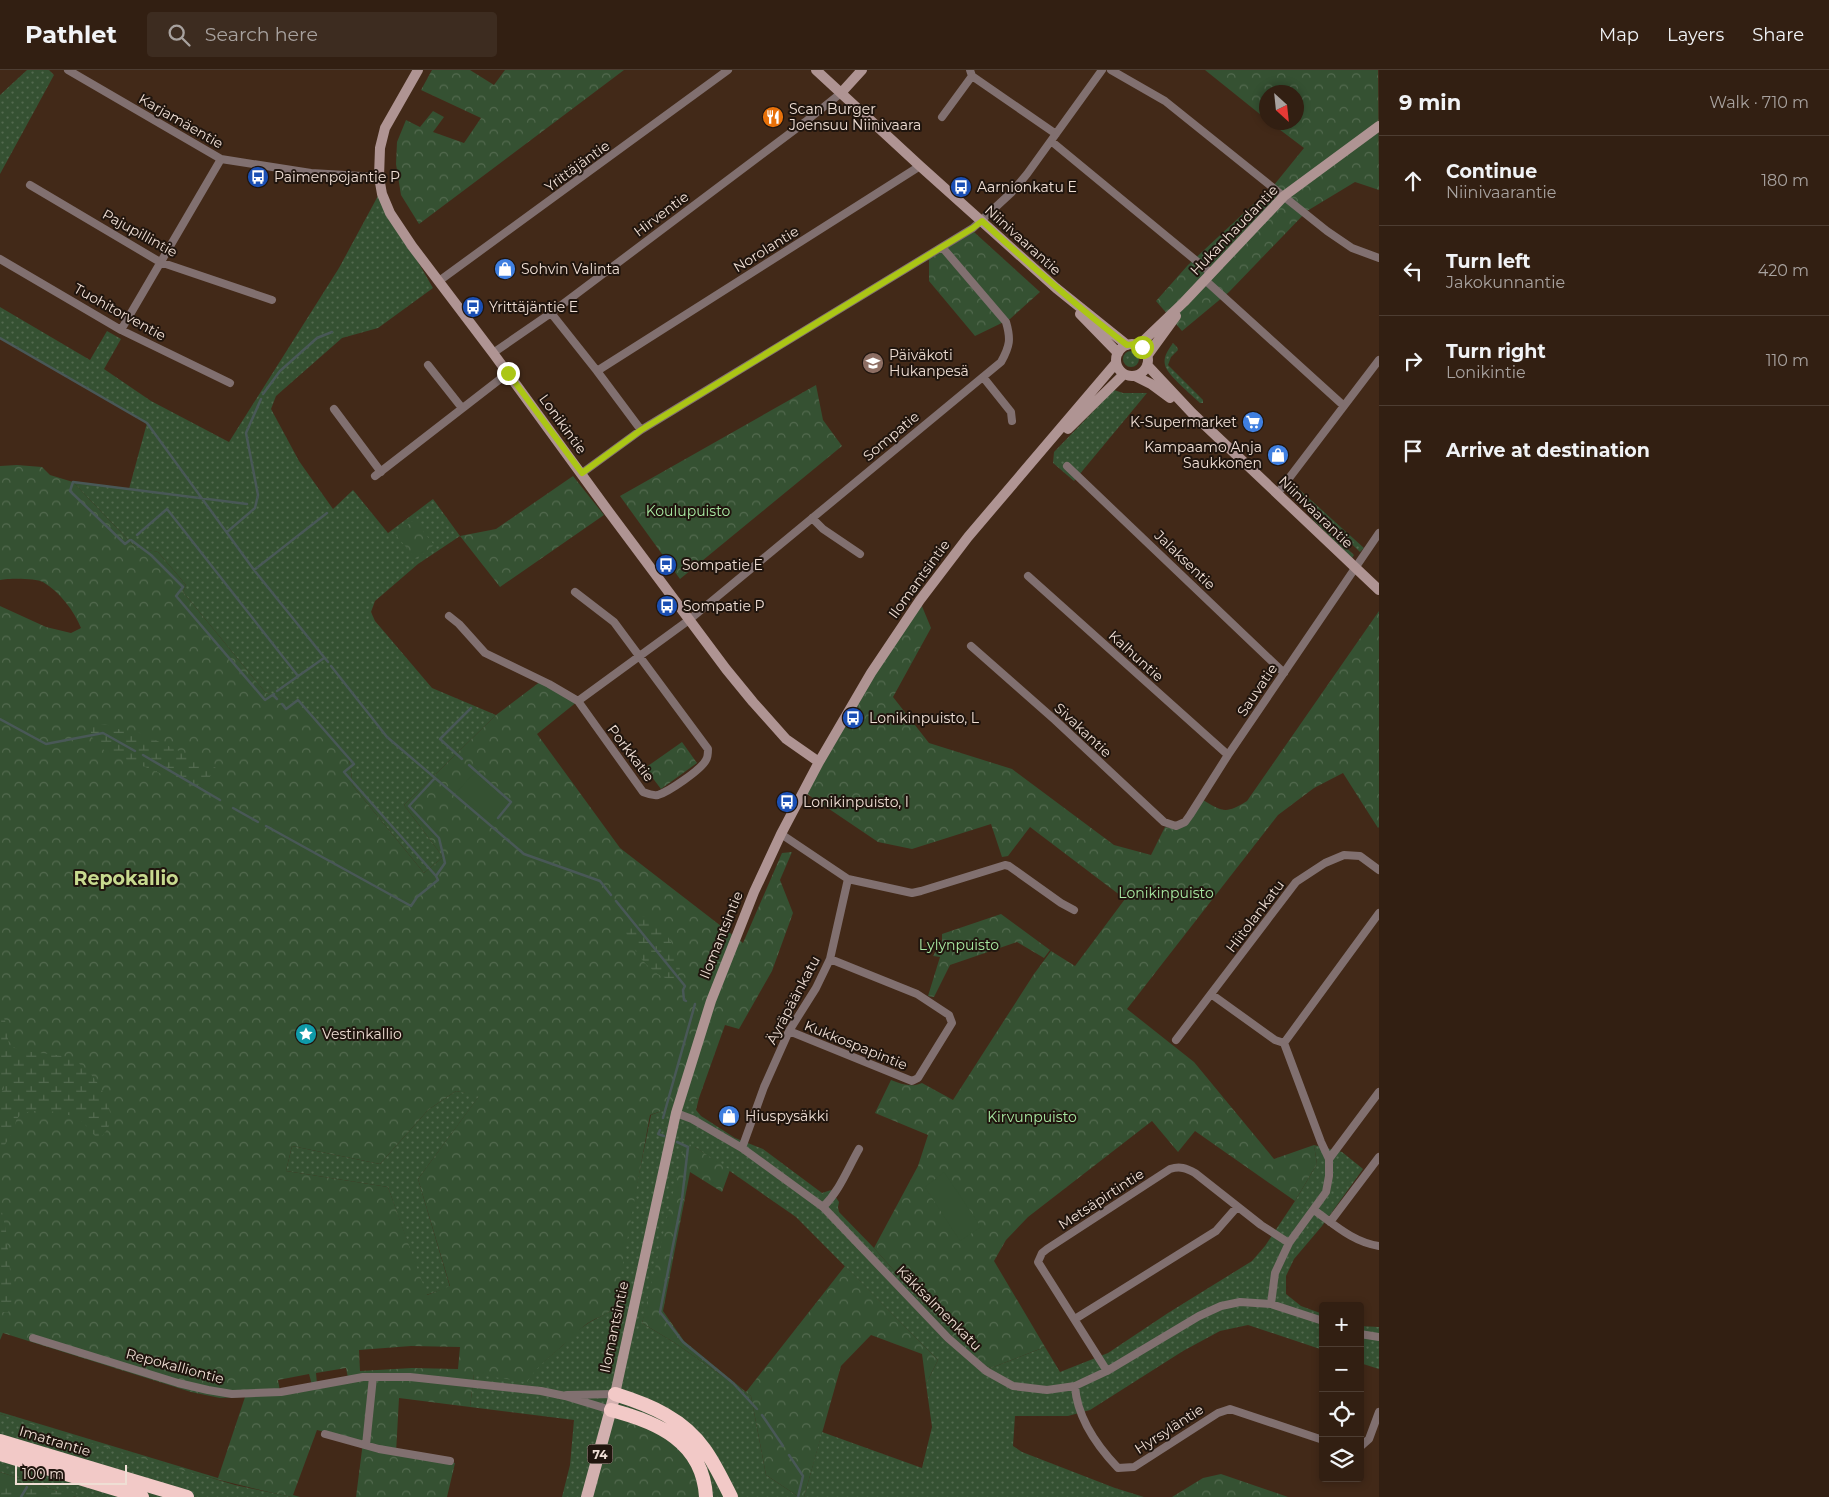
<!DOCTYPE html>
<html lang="en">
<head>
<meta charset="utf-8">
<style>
  :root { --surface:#321f12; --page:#3d2c20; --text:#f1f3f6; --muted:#a8a29f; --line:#4d3d32 }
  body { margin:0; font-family:Montserrat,sans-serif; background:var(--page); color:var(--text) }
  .controls { position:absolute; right:15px; bottom:15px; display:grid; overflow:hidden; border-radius:5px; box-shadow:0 2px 8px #0003 }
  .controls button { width:45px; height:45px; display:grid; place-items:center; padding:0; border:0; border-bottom:1px solid var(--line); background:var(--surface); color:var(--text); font:25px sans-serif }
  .compass { position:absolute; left:1259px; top:15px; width:45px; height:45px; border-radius:50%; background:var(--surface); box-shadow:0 2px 8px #0003; rotate:153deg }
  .scale { position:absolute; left:15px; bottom:12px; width:112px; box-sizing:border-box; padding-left:5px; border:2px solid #efded4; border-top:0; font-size:14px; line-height:18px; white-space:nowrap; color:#efded4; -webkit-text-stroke:4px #20150e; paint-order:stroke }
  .stop { position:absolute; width:15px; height:15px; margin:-11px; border:4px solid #abc615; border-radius:50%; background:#fff }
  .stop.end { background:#abc615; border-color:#fff; box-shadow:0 1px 5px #0008 }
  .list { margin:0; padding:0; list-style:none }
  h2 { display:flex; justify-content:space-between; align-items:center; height:65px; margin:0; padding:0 20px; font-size:21px }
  h2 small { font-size:16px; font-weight:400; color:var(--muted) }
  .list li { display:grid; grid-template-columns:32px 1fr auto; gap:15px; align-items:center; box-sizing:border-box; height:90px; padding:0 20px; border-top:1px solid var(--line) }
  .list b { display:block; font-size:19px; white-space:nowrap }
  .list p { margin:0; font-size:16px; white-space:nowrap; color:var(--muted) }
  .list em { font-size:16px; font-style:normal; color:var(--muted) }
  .icon { flex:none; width:28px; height:28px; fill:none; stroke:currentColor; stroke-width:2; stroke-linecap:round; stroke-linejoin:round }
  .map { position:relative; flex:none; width:1379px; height:1427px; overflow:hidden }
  header { display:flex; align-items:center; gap:30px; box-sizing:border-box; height:70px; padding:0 25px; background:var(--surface); border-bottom:1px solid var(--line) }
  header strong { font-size:24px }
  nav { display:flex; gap:28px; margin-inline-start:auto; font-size:18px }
  .search { width:350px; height:45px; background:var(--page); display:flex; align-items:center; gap:12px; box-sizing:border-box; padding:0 18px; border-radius:5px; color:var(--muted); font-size:19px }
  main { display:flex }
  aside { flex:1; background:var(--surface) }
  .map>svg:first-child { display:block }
  .grass { fill:url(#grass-dots) }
  .forest { fill:url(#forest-crowns); fill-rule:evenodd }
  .wetland { fill:url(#wetland-marsh) }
  .garden { fill:#355132 }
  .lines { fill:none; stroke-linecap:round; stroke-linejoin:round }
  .stream { stroke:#495857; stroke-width:2.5 }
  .street { stroke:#817070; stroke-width:8 }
  .secondary { stroke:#af9493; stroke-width:10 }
  .primary { stroke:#d2b0af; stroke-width:12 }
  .highway { stroke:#f2c9c7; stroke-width:14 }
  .route { stroke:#abc615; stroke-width:6 }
  .labels { text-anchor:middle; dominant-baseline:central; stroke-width:4; stroke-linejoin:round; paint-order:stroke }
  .shield { fill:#20150e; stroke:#b1a299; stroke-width:1 }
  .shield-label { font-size:12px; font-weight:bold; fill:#efded4 }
  .poi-label { font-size:14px; fill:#efded4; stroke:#20150e; text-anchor:start }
  .street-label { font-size:14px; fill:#efded4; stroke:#20150e }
  .park-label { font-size:14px; fill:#a8e9a2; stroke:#20150e }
  .district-label { font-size:19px; font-weight:bold; fill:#c8da8f; stroke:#20150e }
</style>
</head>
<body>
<header>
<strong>Pathlet</strong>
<div class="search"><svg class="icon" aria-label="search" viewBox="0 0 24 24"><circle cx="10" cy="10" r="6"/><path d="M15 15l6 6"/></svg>Search here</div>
<nav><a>Map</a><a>Layers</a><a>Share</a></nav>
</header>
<main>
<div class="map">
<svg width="1379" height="1427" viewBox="0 0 1379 1427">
  <defs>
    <pattern id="grass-dots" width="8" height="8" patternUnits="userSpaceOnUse" patternTransform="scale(1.25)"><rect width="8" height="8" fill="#355132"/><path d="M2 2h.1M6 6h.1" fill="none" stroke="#536a4f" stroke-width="1.8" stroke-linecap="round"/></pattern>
    <pattern id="forest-crowns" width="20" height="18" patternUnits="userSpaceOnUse" patternTransform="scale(1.25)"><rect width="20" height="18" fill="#355132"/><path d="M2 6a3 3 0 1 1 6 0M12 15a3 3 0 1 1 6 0" fill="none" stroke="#536a4f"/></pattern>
    <pattern id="wetland-marsh" width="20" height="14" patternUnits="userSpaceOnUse" patternTransform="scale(1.25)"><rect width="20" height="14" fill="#355132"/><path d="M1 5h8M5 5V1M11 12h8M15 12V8" fill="none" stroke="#536a4f"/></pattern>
  </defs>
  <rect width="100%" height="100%" fill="#422918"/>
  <path class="grass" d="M27,0h22l5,5 -54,99v-79z
    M379,124l54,94 -55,40 -36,10 -66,58 -5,13 28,52 34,48 20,-19 35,43 45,-34 27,37 -42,28 -43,37 -4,11 4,9 57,67 64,27 -92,90 39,52 -19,16 -71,-87 -4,-28 -44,-51 -40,-15 -82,-100 3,-7 -28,-33 -22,-4 -63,-66 56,7 18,-66 -147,-85v-31l90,53 17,-29 14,8 -17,30 47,32 78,41 110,-174z
    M1173,273l4,4 1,3 -7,7 -3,8 35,35v3h-3c-8,-8 -33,-28 -35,-38 -2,-8 3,-15 8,-22z
    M1123 289a8 8 0 1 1 16 0a8 8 0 1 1-16 0Z
    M1114,320l9,3h24l-73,88 -21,-18 1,-11z
    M1292,413l72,65 -4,4 -69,-66z
    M1314,447l40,38 -2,3 -41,-40z
    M456,1021l24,4 -62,84 32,108 -24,8 -38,-108 -102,-16 6,-25 88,18 48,-54z
    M699,1028l-3,12 5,6 34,22 28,11 59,44 9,-3 8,12 -1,5 1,5 35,36 78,88 32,29 7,3 54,-21 15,25 48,-19 60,-40 84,-52 13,-15 30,-45 22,-37 -3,-19 28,7 21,17 -41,57 -28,33 -8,17v18l15,12 22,8v36l-75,-25 -28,6 -37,20 -93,59 -22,6h-53l-2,30 9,6 93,36 29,9h-340l18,-65 100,36 10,-41 -6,-43 12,-24 -142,-143 -101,-70 -53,176 33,20 76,53 15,79 33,22h-91l-93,-88 65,-305z
    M677,1035l-75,333 -19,59h-21l8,-32 4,-45 -104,-13 4,-33 59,-3 30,-26 8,-10 19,-13 21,-11 40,-196z
    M1360,1256l19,1v42l-19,-6z
    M0,1344l235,71 57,12h-216l-76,-25z"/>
  <path class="forest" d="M432,0h38l24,15 11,-15h119l-205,154 -18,-29 -5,-31 1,-22 9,-22 14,7 13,-16 11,6 -11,15 31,11 17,-25 -60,-28z
    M1205,0h173l1,120 -24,-8 -48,29 -78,81 -47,39 -26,-30 32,-36 86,-80 30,-37 -33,-25 25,-1v-30h-30v27z
    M974,162l66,60 -30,27 -35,17 -46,-55v-22z
    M816,315l7,35 19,26 -162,133 -60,-83z
    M17,395l25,2 8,8 23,7 62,65 23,5 28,33 -3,7 82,100 40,14 44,52 4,28 71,87 19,-16 -39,-52 92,-90 45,-34 37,20 -41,33 83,114 123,95 39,-90 10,-1 -12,28 13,33 -21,58 -33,58 -14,-4 -26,73 -49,17 -35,192c-7,8 -18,10 -27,16 -10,7 -17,15 -26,23 -13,12 -26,21 -35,36l-53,-8 -4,33 -71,-9 -3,55 59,10 -8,34h-91l7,-55 -46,-12 -24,65 7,2h-8c-99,-21 -196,-52 -292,-83v-2l218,66 27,-81 -25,1 -29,-6 -188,-59 -3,7v-734l46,21 25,6 10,-5c-7,-17 -21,-36 -38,-46 -8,-4 -34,-4 -43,-2v-114zM456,1021l23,5 -61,83 32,107 -23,9 -39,-108 -102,-16 6,-25 88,18 48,-54zM411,1276l49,1 -2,22 -46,-1 -52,3 -1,-21zM346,1298l2,10 -31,6 -1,-11zM309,1304l3,11 -32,6 -2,-11z
    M573,406l31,39 -104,72 -40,-51 36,-7z
    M414,450l20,25 -18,14 -21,-25z
    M919,529l12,29 -38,69 36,46 83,26 102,76 37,10 14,-28 11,2 27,-29c20,12 23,14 44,1l132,-190v216l-1,1 -35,-55 -29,15 -36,27 -151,194 67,53 80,97 40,-14 3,19 -22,37 -100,-70 -17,21 -26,-31 -124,96 -22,23 -12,21 51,86 -54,21 -7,-3 -32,-29 -78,-88 44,-82 10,-31 -53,-22 16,-33c11,4 20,8 31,3l31,17 81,-126 17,-23 24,15 50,-67 -95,-72 -22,29 -6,1 -11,-33 -79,25 -34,-7 -74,-50z
    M682,672l15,21 -36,26 -16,-21z
    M1001,844l49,36 -6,8 -27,-16 -67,23 -16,32 -6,-1 12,-39 -7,-1 9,-15v-7z
    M685,1072l10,5 35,23 -8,22 -32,-20 -27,139 21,30 62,51 99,-126 93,94 -12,24 -4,-30 -51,-19 -30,31 -37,131h-5l-33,-22 -15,-79 -76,-53 -33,-20z
    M614,1343l21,5 51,33 17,46h-112z
    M0,1402l76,25h-76z
    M1221,1404l67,23h-116l31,-19z"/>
  <path class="wetland" d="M105,654l16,6 19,3 76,35 -7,10 -8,6 -7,2 -9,-1 -32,-15 -44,-17 -8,-5 -10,-12v-9z
    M647,846c18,10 32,35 33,55l-3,6 -6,3c-22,-6 -44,-35 -47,-56l14,-7z
    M0,943l5,7 4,25c16,9 35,7 53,11 22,4 39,28 46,48 4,13 4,22 -6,32h-7l-17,-19 -28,-6h-19l-10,3 -5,6 -1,8 -15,25v-60l4,-3v-11l-4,-2z
    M0,1132l6,29 6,59v16l-4,6h-8z
    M0,1415c25,6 52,4 77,8l1,3 -78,1z"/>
  <path class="garden" d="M475,702l36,31 -20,22 -36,-31z
    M944,1102l37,55 -21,14 -35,-54z"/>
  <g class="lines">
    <path class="stream" d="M0,268l147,85 107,147 74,92
      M263,324l17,-23 37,-33 15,-6
      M227,462l28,-24 3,-13 -12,-62 15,-34
      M137,465l30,-26 131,167
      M130,470l-5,4 -55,-53 3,-9 174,22
      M131,470l20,15 32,32 -7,9 89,104 9,-6
      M254,500l73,-57
      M331,596l56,71 137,117 76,27 11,14
      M277,621l47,-33
      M273,625l4,4
      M282,634l4,5 12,-9 56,64 -10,8 92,104
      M0,649l46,25 57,-11 32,18
      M143,685l77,45
      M462,689l-22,-20 31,-31
      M469,695l42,37 -13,16
      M233,738l25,14
      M266,756l145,80 6,-9 21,-17 -2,-4 9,-13 -6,-25 -30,-32 26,-28
      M616,831l69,85 -2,4 1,10 2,1
      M663,1048l32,-114
      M660,1060l-2,4 6,2
      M677,1072l11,5 -6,52 -22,113 23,30 50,41 24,26
      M762,1345l21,31
      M789,1385l14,21 -5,21
      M21,1427l6,-10"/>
    <path class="street" d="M68,0l153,89 90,14 68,4
      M1111,0l54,31 162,130 25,17 27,10
      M972,6l84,58
      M942,47l30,-41 -2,-6
      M1051,71l160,132
      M30,115l130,77 112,38
      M0,189l121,71 109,53
      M1205,210l139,126
      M439,211l289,-211
      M551,243l46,58
      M121,260l100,-171
      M493,283l58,-40 254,-191 36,-29
      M428,295l34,43
      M983,307l28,35 1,9
      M334,339l47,63
      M641,360l-44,-59 323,-205
      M1067,396l217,207
      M582,403l59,-43 332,-202 39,-36 15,-18 75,-104
      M375,406l133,-103
      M1277,424l102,-134
      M812,448l11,11 37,25
      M1028,506l200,179
      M449,546l10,8 26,29 64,31 29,17 65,91c5,2 9,4 15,3 10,-3 43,-25 48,-35 2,-3 2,-7 2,-11l-94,-127 -39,-30
      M971,576l84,74 109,102 12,4 9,-4 5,-7 38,-60 151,-222
      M578,631l111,-81 312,-258c9,-16 10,-23 5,-40l-64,-75
      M848,809l64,14 9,-2 84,-26 4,1 52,37 13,7
      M1211,924l64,46 9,3 37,99 8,17v17l-3,16 -37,51 -14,30 -4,31
      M789,961l123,50 6,-3 34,-55 -3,-8 -32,-21 -87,-35
      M1176,970l120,-158 29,-19 19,-8 16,1 19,14
      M1284,973l95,-130
      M676,1043l16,6 50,29 81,59 125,131 38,33 27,15 34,4 28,-4 32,-15 92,-55 22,-10 19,-4 31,2 52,17
      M742,1078l22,-61 25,-56 27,-43 14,-29 18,-80 -67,-45
      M1329,1089l50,-67
      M823,1137c17,-17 24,-37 36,-58
      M1314,1140c21,15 39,32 65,36
      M1330,1152l49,-65
      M1075,1249l141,-88 21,-24
      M1360,1264l19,3
      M33,1268l145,45 30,7 24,4 49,-2 82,-15h47l131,14 24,5 46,14
      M1107,1301l-69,-109 4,-9 5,-4 123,-80c10,-3 16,-1 25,4l66,52 28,18
      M1075,1316c2,32 22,60 43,82l16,-1 84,-54 12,-4 93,31
      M567,1325l48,-1
      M325,1364l54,15 71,12
      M366,1375l7,-68
      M1360,1377l9,-8 10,-27"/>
    <path class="secondary" d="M418,0l-33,58 -5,20 -1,29 3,17 8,19 22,33 81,107 113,155 120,161 27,33 33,37 33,23
      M816,0l104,96 136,122 71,57
      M841,23l21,-23
      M1080,244l38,39
      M1116 290a16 16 0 1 1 32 0a16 16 0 1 1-32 0Z
      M1139,275l45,-43 100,-106 95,-70
      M1147,286l29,-40
      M1147,295l45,48 187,177
      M1135,306l16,8 19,14
      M1068,359l56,-55
      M615,1324l61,-281 35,-112 43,-109 27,-58 38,-72 52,-89 49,-73 48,-63 148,-174"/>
    <path class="primary" d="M587,1427l28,-103"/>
    <path class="highway" d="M615,1324c35,11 69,25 90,56 10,14 18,31 26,47
      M611,1340c47,12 92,32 95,87
      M0,1371l187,56
      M0,1384l142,43"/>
  </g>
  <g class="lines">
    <path class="route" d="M508,303l74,100 59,-43 332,-202 9,-7c47,43 94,85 145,124l8,-1 7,3"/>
  </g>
  <defs>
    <g id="restaurant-disc" transform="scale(1.125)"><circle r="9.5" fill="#e8710a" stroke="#20150e"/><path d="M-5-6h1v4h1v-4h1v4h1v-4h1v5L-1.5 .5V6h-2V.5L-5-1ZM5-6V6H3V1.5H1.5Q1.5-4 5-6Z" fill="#fff"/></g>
    <g id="bus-disc" transform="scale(1.125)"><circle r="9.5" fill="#1a4fb4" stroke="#20150e"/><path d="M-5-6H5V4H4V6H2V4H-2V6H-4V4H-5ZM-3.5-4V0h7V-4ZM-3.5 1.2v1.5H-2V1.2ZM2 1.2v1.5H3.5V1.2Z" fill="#fff"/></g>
    <g id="shop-disc" transform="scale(1.125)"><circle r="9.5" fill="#3f7fe0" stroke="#20150e"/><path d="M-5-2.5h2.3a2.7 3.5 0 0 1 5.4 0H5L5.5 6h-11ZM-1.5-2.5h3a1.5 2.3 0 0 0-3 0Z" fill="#fff"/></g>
    <g id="school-disc" transform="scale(1.125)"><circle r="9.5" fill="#8d6e63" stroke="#20150e"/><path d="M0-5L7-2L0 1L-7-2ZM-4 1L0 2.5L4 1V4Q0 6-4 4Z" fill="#fff"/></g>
    <g id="supermarket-disc" transform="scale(1.125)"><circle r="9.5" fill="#3f7fe0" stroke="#20150e"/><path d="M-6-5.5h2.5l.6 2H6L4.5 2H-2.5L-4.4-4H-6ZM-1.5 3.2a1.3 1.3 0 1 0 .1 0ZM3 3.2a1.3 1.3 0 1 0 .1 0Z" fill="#fff"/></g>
    <g id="sight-disc" transform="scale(1.125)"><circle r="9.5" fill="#0f9aa8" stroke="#20150e"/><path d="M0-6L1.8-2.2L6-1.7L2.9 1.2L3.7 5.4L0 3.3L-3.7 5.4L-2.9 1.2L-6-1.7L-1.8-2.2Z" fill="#fff"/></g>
  </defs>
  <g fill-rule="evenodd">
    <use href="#restaurant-disc" x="773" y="47"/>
    <use href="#bus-disc" x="258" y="107"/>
    <use href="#bus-disc" x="961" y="117"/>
    <use href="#shop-disc" x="505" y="199"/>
    <use href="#bus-disc" x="473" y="237"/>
    <use href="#school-disc" x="873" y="293"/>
    <use href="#supermarket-disc" x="1253" y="352"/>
    <use href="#shop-disc" x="1278" y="385"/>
    <use href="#bus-disc" x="666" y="495"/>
    <use href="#bus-disc" x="667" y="536"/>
    <use href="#bus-disc" x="853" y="648"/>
    <use href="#bus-disc" x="787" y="732"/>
    <use href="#sight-disc" x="306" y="964"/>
    <use href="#shop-disc" x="729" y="1046"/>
  </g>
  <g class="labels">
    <rect class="shield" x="587.5" y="1374.5" width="25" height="19" rx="4"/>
    <g class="shield-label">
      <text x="600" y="1384">74</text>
    </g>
    <g class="poi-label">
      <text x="789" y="39">Scan Burger<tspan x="789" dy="16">Joensuu Niinivaara</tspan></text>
      <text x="274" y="107">Paimenpojantie P</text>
      <text x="977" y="117">Aarnionkatu E</text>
      <text x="521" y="199">Sohvin Valinta</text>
      <text x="489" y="237">Yrittäjäntie E</text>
      <text x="889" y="285">Päiväkoti<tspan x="889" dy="16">Hukanpesä</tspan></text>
      <text x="1237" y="352" text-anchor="end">K-Supermarket</text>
      <text x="1262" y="377" text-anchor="end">Kampaamo Anja<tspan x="1262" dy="16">Saukkonen</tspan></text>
      <text x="682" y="495">Sompatie E</text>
      <text x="683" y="536">Sompatie P</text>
      <text x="869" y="648">Lonikinpuisto, L</text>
      <text x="803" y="732">Lonikinpuisto, I</text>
      <text x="322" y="964">Vestinkallio</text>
      <text x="745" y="1046">Hiuspysäkki</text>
    </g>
    <g class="street-label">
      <text transform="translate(181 51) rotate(30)">Karjamäentie</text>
      <text transform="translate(577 96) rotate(-36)">Yrittäjäntie</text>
      <text transform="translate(661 144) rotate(-37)">Hirventie</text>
      <text transform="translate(1234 160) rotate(-46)">Hukanhaudantie</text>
      <text transform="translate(140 163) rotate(29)">Pajupillintie</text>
      <text transform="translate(1023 170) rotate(42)">Niinivaarantie</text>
      <text transform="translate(766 179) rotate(-32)">Norolantie</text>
      <text transform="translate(120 242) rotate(29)">Tuohitorventie</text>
      <text transform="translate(563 354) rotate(54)">Lonikintie</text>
      <text transform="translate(891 366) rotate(-40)">Sompatie</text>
      <text transform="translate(1316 442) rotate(44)">Niinivaarantie</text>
      <text transform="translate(1185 490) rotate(44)">Jalaksentie</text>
      <text transform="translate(919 509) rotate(-54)">Ilomantsintie</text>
      <text transform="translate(1136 586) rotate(42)">Kalhuntie</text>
      <text transform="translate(1257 620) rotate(-56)">Sauvatie</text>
      <text transform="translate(1083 660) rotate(43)">Sivakantie</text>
      <text transform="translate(631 683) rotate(53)">Porkkatie</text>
      <text transform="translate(1255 846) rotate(-53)">Hiitolankatu</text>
      <text transform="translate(721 865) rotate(-68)">Ilomantsintie</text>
      <text transform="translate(793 930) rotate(-62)">Äyräpäänkatu</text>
      <text transform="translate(856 975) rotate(22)">Kukkospapintie</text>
      <text transform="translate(1101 1129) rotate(-33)">Metsäpirtintie</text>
      <text transform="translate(939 1238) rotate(45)">Käkisalmenkatu</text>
      <text transform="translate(614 1257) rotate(-78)">Ilomantsintie</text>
      <text transform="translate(175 1296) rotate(15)">Repokalliontie</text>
      <text transform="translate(1169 1359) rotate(-33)">Hyrsyläntie</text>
      <text transform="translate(55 1371) rotate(17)">Imatrantie</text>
    </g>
    <g class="park-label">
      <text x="688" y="441">Koulupuisto</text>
      <text x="1166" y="823">Lonikinpuisto</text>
      <text x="959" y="875">Lylynpuisto</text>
      <text x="1032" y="1047">Kirvunpuisto</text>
    </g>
    <g class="district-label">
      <text x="126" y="808">Repokallio</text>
    </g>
  </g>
</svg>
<div class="controls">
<button>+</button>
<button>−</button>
<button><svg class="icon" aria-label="locate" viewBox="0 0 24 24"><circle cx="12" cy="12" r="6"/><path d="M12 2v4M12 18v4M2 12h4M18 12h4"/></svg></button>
<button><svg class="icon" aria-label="layers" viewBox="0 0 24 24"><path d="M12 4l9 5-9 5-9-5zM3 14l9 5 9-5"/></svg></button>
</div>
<svg class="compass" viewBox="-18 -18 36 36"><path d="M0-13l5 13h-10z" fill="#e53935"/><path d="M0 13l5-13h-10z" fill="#a8a29f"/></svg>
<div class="scale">100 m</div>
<div class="stop" style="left:1142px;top:277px"></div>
<div class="stop end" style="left:508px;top:303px"></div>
</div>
<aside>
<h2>9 min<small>Walk · 710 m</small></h2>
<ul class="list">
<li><svg class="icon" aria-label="ahead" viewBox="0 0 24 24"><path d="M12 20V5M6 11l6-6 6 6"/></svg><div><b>Continue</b><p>Niinivaarantie</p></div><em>180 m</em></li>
<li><svg class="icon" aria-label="left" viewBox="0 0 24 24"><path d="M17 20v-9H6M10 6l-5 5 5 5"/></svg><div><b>Turn left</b><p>Jakokunnantie</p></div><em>420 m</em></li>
<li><svg class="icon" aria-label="right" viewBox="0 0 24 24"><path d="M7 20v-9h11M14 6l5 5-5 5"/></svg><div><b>Turn right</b><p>Lonikintie</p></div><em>110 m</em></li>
<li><svg class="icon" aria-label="arrive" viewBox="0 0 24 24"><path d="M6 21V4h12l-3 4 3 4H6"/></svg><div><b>Arrive at destination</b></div></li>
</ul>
</aside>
</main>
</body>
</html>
